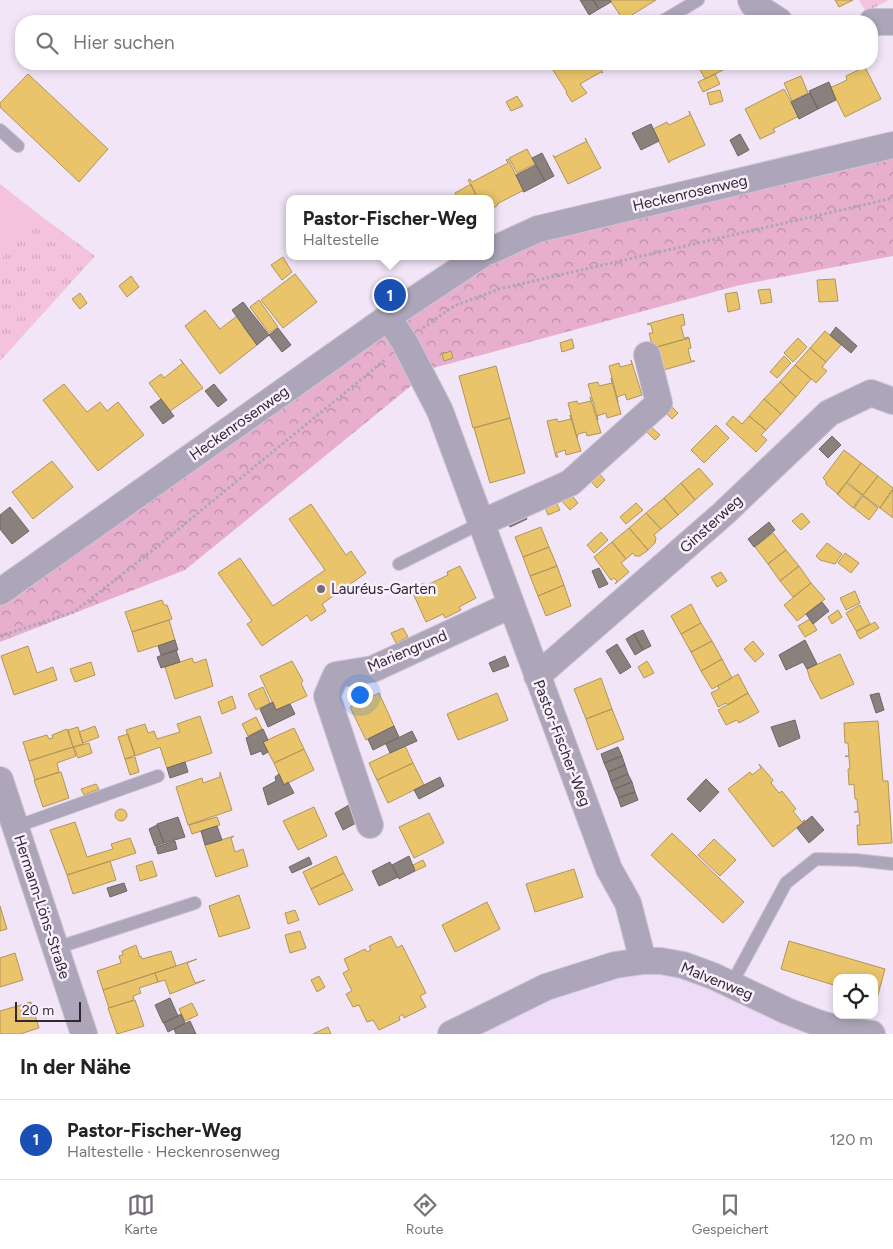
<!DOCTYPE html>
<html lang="de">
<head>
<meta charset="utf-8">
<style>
  :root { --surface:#fff; --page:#f2f2f2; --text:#222; --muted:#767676; --line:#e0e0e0; --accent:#746a78 }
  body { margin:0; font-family:Figtree,sans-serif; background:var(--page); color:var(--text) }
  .controls { position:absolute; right:15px; bottom:15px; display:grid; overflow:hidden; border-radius:10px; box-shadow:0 2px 8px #0003 }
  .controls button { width:45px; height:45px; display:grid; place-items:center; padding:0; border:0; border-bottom:1px solid var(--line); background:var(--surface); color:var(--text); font:25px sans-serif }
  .scale { position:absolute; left:15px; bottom:12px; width:66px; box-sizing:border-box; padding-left:5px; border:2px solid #302733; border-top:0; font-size:14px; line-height:18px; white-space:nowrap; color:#302733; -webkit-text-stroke:4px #f9f0fd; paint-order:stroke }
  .you { position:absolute; left:359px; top:694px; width:18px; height:18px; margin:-12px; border:4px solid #fff; border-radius:50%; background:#1a73e8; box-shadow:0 0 0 8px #1a73e833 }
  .badge { display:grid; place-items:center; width:32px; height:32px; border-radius:50%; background:var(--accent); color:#fff; font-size:16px; font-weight:700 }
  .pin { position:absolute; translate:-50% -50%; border:2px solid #fff; box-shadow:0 1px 5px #0006 }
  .popup { position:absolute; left:286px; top:195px; width:208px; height:65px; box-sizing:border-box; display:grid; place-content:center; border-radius:10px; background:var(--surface); filter:drop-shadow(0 1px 4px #0005); font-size:16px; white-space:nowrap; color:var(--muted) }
  .popup b { font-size:19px; color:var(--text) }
  .popup::after { content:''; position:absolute; left:50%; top:100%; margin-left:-10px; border:10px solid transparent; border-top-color:var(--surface) }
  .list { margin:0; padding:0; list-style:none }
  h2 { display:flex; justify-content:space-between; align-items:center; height:65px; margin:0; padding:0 20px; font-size:21px }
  h2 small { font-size:16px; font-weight:400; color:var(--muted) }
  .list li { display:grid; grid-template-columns:32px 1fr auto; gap:15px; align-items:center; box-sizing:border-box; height:80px; padding:0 20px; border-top:1px solid var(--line) }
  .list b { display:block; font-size:19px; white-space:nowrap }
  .list p { margin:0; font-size:16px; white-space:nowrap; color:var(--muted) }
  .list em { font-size:16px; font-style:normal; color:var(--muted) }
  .icon { flex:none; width:28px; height:28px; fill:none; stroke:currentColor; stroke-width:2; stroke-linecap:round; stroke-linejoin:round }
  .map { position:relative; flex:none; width:893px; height:1034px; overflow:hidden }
  .search { position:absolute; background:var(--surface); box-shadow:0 2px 8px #0003; left:15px; right:15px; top:15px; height:55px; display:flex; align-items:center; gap:12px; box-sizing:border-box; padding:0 18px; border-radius:20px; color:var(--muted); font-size:19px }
  .sheet { height:145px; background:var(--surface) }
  nav { display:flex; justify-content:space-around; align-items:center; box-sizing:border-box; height:70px; border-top:1px solid var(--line); background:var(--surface); font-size:14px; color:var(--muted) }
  nav a { display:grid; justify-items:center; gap:2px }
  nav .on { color:var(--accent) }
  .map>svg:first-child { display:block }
  .built { fill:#eedbf8 }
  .grass { fill:url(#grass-tufts) }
  .forest { fill:url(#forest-crowns) }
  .garden { fill:#f5c2dd }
  .homes { fill:#e9c46a; stroke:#b2955a }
  .industry { fill:#8a817c; stroke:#6f6666 }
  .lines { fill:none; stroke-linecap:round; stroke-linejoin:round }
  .lane-casing { stroke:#cdc4d2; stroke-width:14 }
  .street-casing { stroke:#cdc4d2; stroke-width:28 }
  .path { stroke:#ada6b6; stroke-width:3; stroke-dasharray:2.5 2.5; stroke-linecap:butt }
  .lane { stroke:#ada6ba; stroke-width:12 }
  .street { stroke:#ada6ba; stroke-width:26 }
  .poi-dot { fill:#746a78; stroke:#f9f0fd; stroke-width:2 }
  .labels { text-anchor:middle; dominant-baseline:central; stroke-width:5; stroke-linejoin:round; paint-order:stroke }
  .street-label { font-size:15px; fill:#302733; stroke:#f9f0fd }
  .poi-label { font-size:15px; fill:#302733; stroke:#f9f0fd; text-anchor:start }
</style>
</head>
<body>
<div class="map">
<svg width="893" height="1034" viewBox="0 0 893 1034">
  <defs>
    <pattern id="grass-tufts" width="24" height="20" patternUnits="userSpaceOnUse" patternTransform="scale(1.25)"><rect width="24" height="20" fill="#f5c2dd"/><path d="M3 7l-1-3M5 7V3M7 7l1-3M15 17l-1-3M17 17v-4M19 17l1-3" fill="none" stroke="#d2a7be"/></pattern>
    <pattern id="forest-crowns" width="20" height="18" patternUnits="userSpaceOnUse" patternTransform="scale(1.25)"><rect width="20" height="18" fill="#e7afcd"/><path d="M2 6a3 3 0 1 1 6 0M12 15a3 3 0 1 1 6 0" fill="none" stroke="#bc8ea7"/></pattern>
  </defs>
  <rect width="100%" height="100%" fill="#f1e5f7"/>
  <path class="built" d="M643,961l235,73h-427z"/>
  <path class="grass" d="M859,0h30l-23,12z
    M37,213l58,43 -95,105v-100z"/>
  <path class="forest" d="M893,151v105l-153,29 -307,83 -248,202 -185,72v-37l459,-323 39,-23 44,-20z"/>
  <path class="garden" d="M0,184l37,29 -37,48z"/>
  <path class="homes" d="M610,0h46l-32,20v1z
    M835,0h18l-14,7z
    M549,64l4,3 5,-3h42l1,2 -2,1 4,6 -2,-1 -21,12 7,9 -15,9 -6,-9 1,-1z
    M697,64h38l-30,15z
    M865,67l16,32 -36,18 -16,-32 3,2 15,-7 -1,-4z
    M28,74l80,75 -29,33 -79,-75v-4z
    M715,74l5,10 -17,8 -5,-10z
    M801,76l7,17 -16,8 -8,-18z
    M784,89l16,30 -3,-2 -24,12 2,3 -15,7 -15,-30z
    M720,90l3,11 -13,4 -3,-12z
    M517,96l6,10 -12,5 -5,-9z
    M689,111l16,34 -35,16 -1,2 -16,-34 14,-7 2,3 21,-10z
    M585,138l16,30 -33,16 -15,-29 2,2 32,-16z
    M527,149l8,15 -18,9 -8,-15z
    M508,159l16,33 -2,-1 -25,13 1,1 -8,5v-11h-12l-10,-19 2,-1 2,3 36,-19 -2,-3z
    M471,184l7,15h-20l-3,-6z
    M283,257l9,15 -10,8 -11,-15z
    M295,274l22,28 -34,26 -22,-28z
    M131,276l8,11 -12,10 -8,-11z
    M835,279l3,22 -19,1 -2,-22z
    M770,289l2,13 -11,2 -3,-14z
    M737,292l3,17 -12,3 -3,-18z
    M80,293l7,10 -7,6 -8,-10z
    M259,300l19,27 -9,6 -19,-26z
    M205,310l15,19 17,-13 6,8 -1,1 15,20 -37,29 -35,-48z
    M683,314l2,11 -4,1 3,12 4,-1 1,1 -36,10 -4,-15h4l-2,-8 -4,-1z
    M825,331l16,14 -15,17 -16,-14z
    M689,338l2,10 -3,1 3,12h4l-35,10 -7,-23z
    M798,338l9,9 -14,15 -9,-9z
    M572,339l2,9 -12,4 -2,-9z
    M810,348l16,14 -4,5 5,4 -11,12 -21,-18z
    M451,351l2,7 -9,3 -2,-7z
    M784,356l7,7 -14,15 -7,-6z
    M180,359l23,29 -33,23 -21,-28 12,-9 3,4 19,-15z
    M631,360l11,35 -15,5 -2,-6 -8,3 1,5 -9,-36 10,-3 1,4 12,-3z
    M795,365l16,14 -15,18 -16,-15z
    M496,366l14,52 -37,10 -14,-52z
    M611,378l10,36 -14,4 -1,-5 -9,3 1,4 -10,-36 10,-2 1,4 13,-3z
    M780,382l16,15 -15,17 -17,-15z
    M64,384l23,28 13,-10 7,9 11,-9 26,33 -46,36 -55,-71z
    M590,397l11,36 -14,3 -1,-4 -8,2 -1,4 -9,-35 9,-2 1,3 13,-3z
    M764,399l17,15 -15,16 -17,-14z
    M667,402l11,11 -6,6 -11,-11z
    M570,415l11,36 -15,4 -1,-5 -9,3 2,4h-2l-9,-36 10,-2 1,3 13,-3z
    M733,416l9,8 7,-8 17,14 -5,5 6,5 -11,12 -30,-28z
    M510,418l15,55 -35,10 -16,-55z
    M716,425l13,13 -25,25 -13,-13z
    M650,426l10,9 -5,5 -10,-10z
    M844,450l17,13 -23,31 -12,-10v-3l-3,-3z
    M52,461l21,26 -40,32 -21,-27z
    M861,463l17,13 -15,19 -16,-13z
    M699,468l14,16 -18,16 -14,-17z
    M595,469l10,11 -8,8 -10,-11z
    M878,476l15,12 -13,20 -17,-13z
    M681,483l14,17 -17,15 -14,-17z
    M846,483l16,12 -9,13 -16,-14z
    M567,490l11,13 -8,7 -12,-13z
    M893,490v28l-13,-10z
    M863,496l15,12 -9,12 -15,-12z
    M554,498l6,12 -12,5 -5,-13z
    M664,498l14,17 -17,14 -15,-16z
    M636,503l7,7 -17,14 -6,-7z
    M311,504l35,51 5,-4 15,22 -44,31 4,7 -15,10 -4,-6 -45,31 -15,-22 5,-3 -34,-48 22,-15 33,48 52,-36 -36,-51z
    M646,513l15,16 -7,6 2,3 -1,5 -7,7 -19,-22z
    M802,513l8,9 -9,8 -9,-9z
    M541,527l8,20 -26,10 -8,-20z
    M629,528l19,22 -8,6h-5l-2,-3 -7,6 -14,-17z
    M601,532l7,8 -14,13 -7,-8z
    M773,533l13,17 -18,14 -13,-17z
    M612,542l14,17 -5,4 8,9 -14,12 2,-3 -3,-3 -3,2 -17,-23z
    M827,543l15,11 -7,10 -15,-4 -4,-4z
    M549,547l8,19 -27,10 -7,-19z
    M786,550l13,16 -19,15 -12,-17z
    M845,553l14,10 -8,10 -13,-10z
    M460,566l16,32 -17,9 2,3 -16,8 -2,-4 -17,8 -15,-33 13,-6 1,3 23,-11 -1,-3z
    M557,566l7,19 -26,11 -8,-20z
    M799,566l12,17 -18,14 -13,-16z
    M721,572l6,9 -10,6 -6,-10z
    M811,583l14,16 -28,22 -13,-16z
    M564,585l7,21 -25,10 -8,-20z
    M855,591l5,12 -14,7 -6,-12z
    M162,600l2,5h3l5,14 -40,13 -7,-20z
    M691,604l10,19 -20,11 -10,-18z
    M860,605l10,19 -14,7 -10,-18z
    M838,610l4,7 -10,7 -4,-7z
    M810,619l7,11 -12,7 -7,-11z
    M169,620l6,20 -37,12 -6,-20z
    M875,622l4,6 -19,11 -4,-7z
    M701,623l11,18 -21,11 -10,-18z
    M403,628l5,9 -12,6 -5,-10z
    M712,641l10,18 -21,12 -10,-19z
    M753,641l11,13 -9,8 -11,-13z
    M28,646l9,27 16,-6 4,13 -43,15 -13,-39z
    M840,654l14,30 -33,15 -11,-20 -3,-10z
    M192,658l2,5 12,-4 7,27 -38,13 -10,-32z
    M722,659l10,19 -20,11 -11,-18z
    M292,661l11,20 -2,2 6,13 -31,14 -16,-34z
    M647,661l7,12 -10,5 -6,-11z
    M91,662l4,13 -20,7 -5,-13z
    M738,674l10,19 -20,12 -2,-2 -8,4 -7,-14 8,-4 -1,-3z
    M601,678l11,31 -26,10 -12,-30z
    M263,687l7,16 -14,7 -8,-16z
    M379,693l15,33 -28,14 -16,-33z
    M497,693l11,27 -50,20 -11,-26z
    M748,693l11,19 -20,11 -2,-3 -11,5 -8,-15z
    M232,696l4,12 -14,6 -4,-12z
    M612,709l12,30 -27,11 -11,-31z
    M200,716l12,37 -45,15 -7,-21 -25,9 -9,-26 19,-6 3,9 6,-2 3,8 23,-7 -3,-8z
    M256,717l6,12 -14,7 -6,-12z
    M878,721l5,60h5l4,62 -34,2 -1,-20h3l-1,-13h-5l4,-1 -1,-12h-2l-1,-15 -5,1 -1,-16h2l-1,-12 -4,-1h4l-1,-13h-3l-1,-20z
    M95,726l4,11 -16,6 -4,-11z
    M78,727l5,17 -10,3 -5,-17z
    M294,728l10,21 -30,14 -11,-21z
    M67,729l6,18 -44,14 -6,-19 24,-7 2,4 4,-1 -1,-3z
    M128,734l7,21 -10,4 -7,-22z
    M89,743l3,10 -14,5 -4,-11z
    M405,746l8,17 -36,17 -8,-17z
    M73,747l3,9 -19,7 2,9 -24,8 -6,-19z
    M304,749l10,21 -30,15 -10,-22z
    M135,757l4,15 -9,3 -5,-16z
    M413,763l11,22 -36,18 -11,-23z
    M759,764l14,16 -2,3 8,10 3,-2 14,18 -3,2 9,11 2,-2 1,1 -32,26 -45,-58 22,-17 2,3 9,-7z
    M61,772l8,26 -26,9 -9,-27z
    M220,772l12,38 -44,15 -12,-38 26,-9 1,5 17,-6z
    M96,784l3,5 -15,6 -3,-6z
    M314,807l13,29 -29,14 -15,-29z
    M115 815a6 6 0 1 1 12 0a6 6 0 1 1-12 0Z
    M429,813l15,30 -30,15 -15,-31z
    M217,817l3,8 -28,9 -3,-9z
    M75,822l12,35 26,-8 -2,-5 19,-6 6,15 -69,22 -17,-45z
    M672,833l72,69 -21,21 -72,-68z
    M234,836l-3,2 4,14 8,-3 5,17 -32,11 -11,-32z
    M714,839l22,21 -16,16 -22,-21z
    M336,856l8,17 -33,16 -8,-17z
    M423,860l3,6 -11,5 -2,-6z
    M110,861l6,19 -43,14 -6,-19z
    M152,861l5,15 -17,5 -4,-15z
    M574,869l9,28 -48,15 -9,-28z
    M344,873l9,17 -34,15 -8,-16z
    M239,895l11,33 -31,9 -10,-31z
    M487,902l13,27 -45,23 -13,-27z
    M0,906l7,23 -7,2z
    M295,910l4,10 -11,4 -3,-11z
    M300,931l6,17 -16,5 -5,-18z
    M391,936l6,12 5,-3 24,48 -6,3 6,11 -22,11 -1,-4 -4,3 1,3 -21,10 -6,-10 -6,2 -8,-17 -6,2 -7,-13 6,-3 -9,-18 6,-3 -5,-11 21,-10 2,3 4,-2 -2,-4z
    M789,941l96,28 -8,29 -3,-1v-19h-37v8l-56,-17z
    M136,945l4,12 1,-1 1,3 29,-8 5,15 -73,24 -6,-19 24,-8 -2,-7 4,-1 -1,-4z
    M15,953l8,27 -23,7v-29z
    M197,959l-10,4 8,20 10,-3 -35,14 -5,-14 -7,2 -3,-9z
    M155,973l3,9 -19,6 2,5 -8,3 1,4 -25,8 -6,-18z
    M319,976l6,11 -8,5 -6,-12z
    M135,1000l9,26 -27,8 -9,-26z
    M31,1002l8,26 -19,6h-20v-23z
    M192,1003l6,12 -13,6 -6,-12z
    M328,1027l3,7h-18z"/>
  <path class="industry" d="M580,0h13l6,9 -10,6z
    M593,0h17l1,2 -12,7z
    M829,82l7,18 -18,9 -9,-18z
    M810,93l8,16 -19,10 -8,-17z
    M651,124l8,17 -18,9 -9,-17z
    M740,134l9,16 -11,6 -8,-16z
    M542,153l12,23 -9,5 -13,-23z
    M536,165l9,16 -21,11 -8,-17z
    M243,302l26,33 -12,10 -25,-35z
    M836,327l21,19 -6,7 -21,-18z
    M278,328l13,17 -9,7 -13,-17z
    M214,384l13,16 -9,7 -13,-16z
    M161,399l13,17 -11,8 -13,-17z
    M832,436l9,9 -13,13 -9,-9z
    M10,507l19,24 -17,13 -12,-15v-14z
    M523,510l4,9 -17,8 -4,-8z
    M769,522l6,8 -21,17 -6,-8z
    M599,568l9,16 -9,4 -7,-17z
    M822,602l7,9 -16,13 -7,-10z
    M643,630l8,16 -8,4 -9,-16z
    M634,634l9,16 -8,5 -9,-16z
    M175,640l3,10 -17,5 -3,-9z
    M805,640l12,24 -10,5 -4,-7 -17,8 -7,-15z
    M617,644l14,23 -11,7 -14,-23z
    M176,650l4,12 -19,6 -4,-11z
    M505,656l4,10 -16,6 -4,-9z
    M879,693l5,17 -8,3 -6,-18z
    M273,702l3,8 14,-6 5,10 -27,13 -8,-18z
    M795,720l5,18 -21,9 -8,-20z
    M394,726l5,11 -26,13 -5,-11z
    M263,729l5,11 -5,2 5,10 -5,3 -2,-4 -10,4 -5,-17z
    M412,731l5,10 -27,12 -4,-9z
    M618,747l4,9 -18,7 -3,-9z
    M622,756l3,9 -17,7 -4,-9z
    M185,762l3,10 -18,6 -3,-10z
    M625,765l3,9 -17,7 -3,-9z
    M279,774l5,11 4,-3 6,11 -26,12 -5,-17 13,-7 -1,-4z
    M628,774l4,8 -18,7 -3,-8z
    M440,777l4,9 -25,13 -5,-9z
    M706,779l13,13 -19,20 -13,-13z
    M632,782l3,10 -17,6 -4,-9z
    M635,792l3,8 -17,7 -3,-9z
    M349,805l9,17 -15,8 -8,-17z
    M812,816l12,14 -15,13 -12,-15z
    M178,817l7,20 -21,6 -7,-19z
    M157,825l7,18 -9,3 -6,-17z
    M217,826l5,14 -17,5 -4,-14z
    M175,841l2,8 -19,5 -2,-7z
    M409,856l6,15 -16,8 -7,-14z
    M309,857l3,7 -20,9 -3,-6z
    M390,862l8,15 -19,9 -7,-15z
    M124,883l3,8 -17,6 -3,-9z
    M170,998l8,18 -15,7 -8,-18z
    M181,1014l4,9 -17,9 -4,-9z
    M190,1021l6,13h-20l-2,-5z"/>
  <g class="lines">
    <g class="lane-casing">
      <path id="lane" d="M663,21l35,-21
        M0,130l18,16
        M399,564l82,-41
        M15,827l143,-51
        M56,948l139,-45
        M731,985l55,-102 30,-24 40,1 37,4"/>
    </g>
    <g class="street-casing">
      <path id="street" d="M751,0l2,4 26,17
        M872,22h21
        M490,251l48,-22 355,-84
        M388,317l17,26 35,68 169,458 19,34 15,58
        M481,523l89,-40 89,-80 -12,-48
        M0,592l400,-283 80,-53
        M537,676l186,-162 106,-101 42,-20 22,8
        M0,780l84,254
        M370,825l-43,-129 9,-21 37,-6 138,-64
        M451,1034l95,-47 69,-22 28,-4h18l22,4 30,11 74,35 31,12 27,8 27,3"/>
    </g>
    <path class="path" d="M423,328l31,-22 45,-17 394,-91
      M0,636l74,-24 74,-58 238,-195"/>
    <use href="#lane" class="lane"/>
    <use href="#street" class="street"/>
  </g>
  <circle class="poi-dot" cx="321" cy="589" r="5"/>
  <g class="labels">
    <g class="street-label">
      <text transform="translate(690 193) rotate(-13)">Heckenrosenweg</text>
      <text transform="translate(239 423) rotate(-35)">Heckenrosenweg</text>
      <text transform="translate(711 524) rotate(-42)">Ginsterweg</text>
      <text transform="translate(407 651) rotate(-23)">Mariengrund</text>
      <text transform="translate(562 743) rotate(69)">Pastor-Fischer-Weg</text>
      <text transform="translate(42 907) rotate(72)">Hermann-Löns-Straße</text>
      <text transform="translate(717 981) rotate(22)">Malvenweg</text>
    </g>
    <g class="poi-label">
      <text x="331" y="589">Lauréus-Garten</text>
    </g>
  </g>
</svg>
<div class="controls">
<button><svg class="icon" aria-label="locate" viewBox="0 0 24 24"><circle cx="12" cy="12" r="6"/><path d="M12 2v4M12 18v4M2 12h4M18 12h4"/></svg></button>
</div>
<div class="scale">20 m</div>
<div class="you"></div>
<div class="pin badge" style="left:390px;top:295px;background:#1a4fb4">1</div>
<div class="popup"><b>Pastor-Fischer-Weg</b>Haltestelle</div>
<div class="search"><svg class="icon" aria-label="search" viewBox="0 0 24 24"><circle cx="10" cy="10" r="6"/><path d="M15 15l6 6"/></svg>Hier suchen</div>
</div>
<section class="sheet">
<h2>In der Nähe<small></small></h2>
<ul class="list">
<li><span class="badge" style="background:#1a4fb4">1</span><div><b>Pastor-Fischer-Weg</b><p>Haltestelle · Heckenrosenweg</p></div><em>120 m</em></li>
</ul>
</section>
<nav>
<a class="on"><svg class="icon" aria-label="map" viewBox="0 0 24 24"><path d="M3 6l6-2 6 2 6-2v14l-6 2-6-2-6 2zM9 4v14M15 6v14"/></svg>Karte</a>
<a><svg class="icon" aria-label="directions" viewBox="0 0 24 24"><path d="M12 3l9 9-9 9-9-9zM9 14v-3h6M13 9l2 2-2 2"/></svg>Route</a>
<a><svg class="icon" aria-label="saved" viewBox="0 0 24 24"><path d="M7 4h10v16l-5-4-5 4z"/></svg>Gespeichert</a>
</nav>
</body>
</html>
